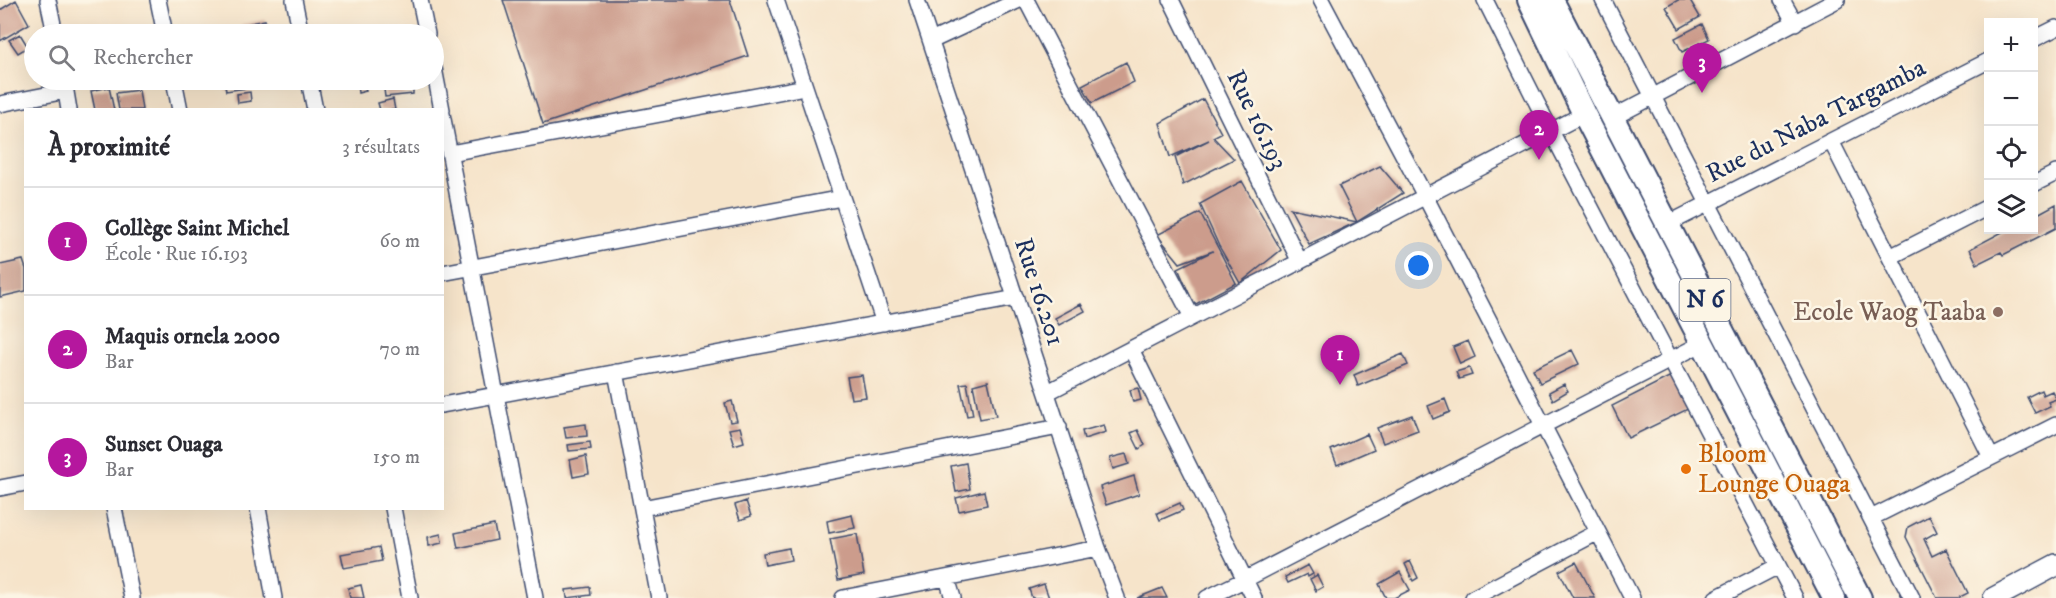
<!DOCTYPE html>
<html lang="fr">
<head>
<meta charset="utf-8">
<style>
  :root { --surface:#fff; --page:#f2f2f3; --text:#2b2b33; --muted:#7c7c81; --line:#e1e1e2; --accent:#b5179e }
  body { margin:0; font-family:"IM FELL DW Pica",serif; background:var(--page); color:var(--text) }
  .controls { position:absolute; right:18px; top:18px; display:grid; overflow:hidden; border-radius:0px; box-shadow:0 6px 24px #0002 }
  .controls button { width:54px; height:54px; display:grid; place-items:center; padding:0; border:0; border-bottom:2px solid var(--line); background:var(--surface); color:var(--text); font:30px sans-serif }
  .you { position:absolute; left:1419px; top:266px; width:21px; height:21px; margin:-15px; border:4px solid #fff; border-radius:50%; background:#1a73e8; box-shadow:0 0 0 9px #1a73e833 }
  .badge { display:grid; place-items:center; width:39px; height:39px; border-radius:50%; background:var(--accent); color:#fff; font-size:20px; font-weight:700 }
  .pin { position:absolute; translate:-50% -50px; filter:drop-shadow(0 2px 3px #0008) }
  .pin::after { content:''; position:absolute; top:32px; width:21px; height:18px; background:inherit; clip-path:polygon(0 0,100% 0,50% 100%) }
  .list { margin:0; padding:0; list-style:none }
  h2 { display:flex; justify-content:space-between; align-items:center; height:78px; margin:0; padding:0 24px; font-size:26px }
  h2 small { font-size:20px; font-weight:400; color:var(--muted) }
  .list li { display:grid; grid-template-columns:39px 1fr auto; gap:18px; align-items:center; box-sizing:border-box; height:108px; padding:0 24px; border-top:2px solid var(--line) }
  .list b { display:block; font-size:22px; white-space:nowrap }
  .list p { margin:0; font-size:20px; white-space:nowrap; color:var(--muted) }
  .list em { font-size:20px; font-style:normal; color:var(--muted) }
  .icon { flex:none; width:33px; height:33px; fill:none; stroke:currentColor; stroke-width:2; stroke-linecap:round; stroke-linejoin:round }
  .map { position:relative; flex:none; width:2056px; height:598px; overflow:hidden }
  .search { position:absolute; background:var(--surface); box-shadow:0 6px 24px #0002; left:24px; top:24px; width:420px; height:66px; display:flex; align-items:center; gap:15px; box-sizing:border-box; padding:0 21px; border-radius:33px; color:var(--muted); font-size:22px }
  .panel { position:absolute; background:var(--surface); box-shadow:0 6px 24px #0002; left:24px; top:108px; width:420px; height:402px; border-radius:0px }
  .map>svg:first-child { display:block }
  .building { fill:#cc9c8c }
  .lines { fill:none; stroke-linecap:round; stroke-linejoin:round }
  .street-casing { stroke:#3c4a6e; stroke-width:18 }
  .secondary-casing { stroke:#3c4a6e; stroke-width:24 }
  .primary-casing { stroke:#3c4a6e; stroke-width:26 }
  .street { stroke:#fff; stroke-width:15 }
  .secondary { stroke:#fff; stroke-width:21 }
  .primary { stroke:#fff; stroke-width:22 }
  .education-dot { fill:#8d6e63; stroke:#fcf5e5; stroke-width:2 }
  .food-dot { fill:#e8710a; stroke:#fcf5e5; stroke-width:2 }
  .labels { text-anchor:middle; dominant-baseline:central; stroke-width:5; stroke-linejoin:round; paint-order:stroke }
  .shield { fill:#fcf5e5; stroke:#5e6a86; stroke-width:1.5 }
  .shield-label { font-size:24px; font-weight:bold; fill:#1b2f5e }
  .street-label { font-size:26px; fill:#1b2f5e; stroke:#fcf5e5 }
  .education-label { font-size:26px; fill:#785e54; stroke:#fcf5e5; text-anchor:end }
  .food-label { font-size:26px; fill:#c56008; stroke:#fcf5e5; text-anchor:start }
</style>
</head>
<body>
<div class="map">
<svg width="2056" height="598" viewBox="0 0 2056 598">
  <rect width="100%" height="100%" fill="#fcf5e5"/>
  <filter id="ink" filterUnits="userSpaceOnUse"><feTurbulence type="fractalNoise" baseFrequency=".0167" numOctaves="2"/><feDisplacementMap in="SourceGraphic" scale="12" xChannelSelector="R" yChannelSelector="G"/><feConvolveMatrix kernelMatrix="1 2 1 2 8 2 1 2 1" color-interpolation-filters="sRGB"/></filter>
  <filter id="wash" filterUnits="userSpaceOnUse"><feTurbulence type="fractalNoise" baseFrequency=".008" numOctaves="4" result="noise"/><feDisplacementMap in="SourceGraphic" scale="24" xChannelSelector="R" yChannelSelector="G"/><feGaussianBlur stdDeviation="1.35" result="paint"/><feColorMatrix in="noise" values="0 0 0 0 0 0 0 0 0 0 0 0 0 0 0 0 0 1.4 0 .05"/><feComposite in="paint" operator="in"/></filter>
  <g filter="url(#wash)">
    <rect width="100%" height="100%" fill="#f6e4ca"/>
    <g id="blocks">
      <path class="building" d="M16,0l13,24 -29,17v-31z
        M503,0h227l18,56 -205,68z
        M1678,0h12l10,17 -21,12 -13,-22z
        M265,20l3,14h-25l-2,-9z
        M1702,24l7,15 -27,13 -7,-14z
        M20,34l8,13 -10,6 -9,-13z
        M1126,62l8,20 -42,21 -10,-18z
        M224,80h21l1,8 -20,3z
        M341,80h22l3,11 -8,2 -1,-9 -14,2z
        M413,85v9l-28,3 -1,-8z
        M109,87l5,23h-19l-4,-19z
        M139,90l3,20h-23l-3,-17z
        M250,92l1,9 -13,2 -1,-9z
        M393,99l2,11h-15l-2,-7z
        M1203,99l18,34 -8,4 21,22 -51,26 -8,-28 34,-17 -39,17 -10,-34z
        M1380,166l23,27 -46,29 -18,-36z
        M1242,181l39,69 -41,33 -21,-37 -19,-42z
        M2056,204v24l-53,27 -2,-3 -24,12 -7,-15 36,-19h28v-14z
        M1290,208l67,14 -48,22z
        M1200,213l36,70 -42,22 -16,-37 35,-17 -33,12 -23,-28z
        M23,260l3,9v22l-26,6v-32z
        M1081,304l4,7 -26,14 -4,-7z
        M1468,341l7,16 -15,7 -7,-17z
        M1572,350l7,14 -39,19 -7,-14z
        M1403,354l5,11 -50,21 -4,-11z
        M1469,368l3,7 -13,4 -3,-7z
        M862,375l4,22 -15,2 -4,-22z
        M1671,376l17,33 -60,29 -16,-32z
        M988,381l8,35 -16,3 -7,-34z
        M967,383l6,32 -6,1 -7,-32z
        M1564,384l4,7 -15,9 -4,-8z
        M1138,388l3,12 -8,2 -3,-12z
        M2041,390l2,5 9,-4 4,8 -8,3 2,4 -15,7 -8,-16z
        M1445,399l5,13 -17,7 -5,-13z
        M732,401l5,20 -7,1 -5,-19z
        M1412,415l6,15 -35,13 -6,-15z
        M586,424l1,12 -21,2 -2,-11z
        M1104,425l2,7 -22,7 -2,-8z
        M740,427l4,15 -10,3 -5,-16z
        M1138,430l7,15 -6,4 -8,-16z
        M1367,434l7,15 -37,16 -6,-15z
        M590,442l1,7 -22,2 -1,-6z
        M1126,454l3,10 -16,5 -3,-11z
        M586,456l3,18 -16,3 -3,-17z
        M966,463l4,26 -14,3 -5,-26z
        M1134,476l5,18 -33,11 -6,-18z
        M984,491l3,14 -28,6 -3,-13z
        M746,501l5,15 -11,4 -5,-15z
        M1180,503l3,7 -23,10 -3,-7z
        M852,515l3,13 -26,5 -2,-12z
        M1929,516l8,16 -13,7 8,17 14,-7 22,44 -10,5h-21l-31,-61 2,-10z
        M494,525l3,15 -39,8 -3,-15z
        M441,534l1,9 -13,3 -1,-9z
        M857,534l7,41 -26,5 -8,-41z
        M379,547l3,14 -38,7 -3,-14z
        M789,548l2,12 -26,5 -2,-12z
        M1410,561l8,17 -5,3 -8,-17z
        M1576,562l19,36h-22l-14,-27z
        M1308,565l5,9 -5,3 -1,-3 -19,9 -3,-6z
        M1400,572l10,18 -16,8h-8l-7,-14z
        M1317,575l6,12 -7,4 -6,-12z
        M1044,584l5,14h-17l-3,-9z
        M361,585l3,13h-14l-2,-10z
        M590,587l1,8 -24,3 -1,-8z
        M1162,588l5,10h-30z"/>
    </g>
  </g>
  <g filter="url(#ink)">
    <use href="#blocks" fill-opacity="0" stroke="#3c4a6e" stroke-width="1.5"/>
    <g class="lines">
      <g class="street-casing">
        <path id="street" d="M48,0l7,34
          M158,0l7,34
          M294,0l7,34
          M420,0l7,34
          M776,0l108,323
          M917,0l181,548 19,50
          M1026,0l166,317
          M1171,0l128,260
          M1321,0l104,196 207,402
          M1485,0l66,131 244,467
          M1603,0l309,598
          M1782,0l13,23
          M2034,39l22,-11
          M931,41l88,-41
          M434,68l8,42
          M64,80l5,30
          M174,80l6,30
          M309,80l6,30
          M0,104l66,-13
          M442,114l93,484
          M1612,118l225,-118
          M1831,141l160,316
          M450,153l355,-66
          M2034,184l22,-11
          M1666,225l322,-164
          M1890,257l98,-50
          M442,273l400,-75
          M1131,349l123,249
          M616,372l43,226
          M1048,392l536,-278
          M442,405l574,-107
          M0,488l26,-5
          M114,508l18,90
          M258,508l16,90
          M393,508l17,90
          M642,508l417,-81
          M1871,518l185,-93
          M947,578l6,20
          M843,598l255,-50
          M1207,598l39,-19 457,-236
          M1473,598l125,-66
          M1716,598l62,-32"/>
      </g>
      <g class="secondary-casing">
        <path id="secondary" d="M1994,598l62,-33"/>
      </g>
      <g class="primary-casing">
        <path id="primary" d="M1529,0l55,114 250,484
          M1552,0l308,598"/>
      </g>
      <use href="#street" class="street"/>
      <use href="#secondary" class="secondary"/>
      <use href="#primary" class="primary"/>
    </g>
  </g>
  <circle class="education-dot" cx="1998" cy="312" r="6"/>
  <circle class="food-dot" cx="1686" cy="469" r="6"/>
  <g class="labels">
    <rect class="shield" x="1679.5" y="279" width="51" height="42" rx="4.5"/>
    <g class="shield-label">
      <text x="1705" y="300">N 6</text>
    </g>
    <g class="street-label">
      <text transform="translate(1257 120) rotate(64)">Rue 16.193</text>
      <text transform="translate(1816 121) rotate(-27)">Rue du Naba Targamba</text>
      <text transform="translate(1039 292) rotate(72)">Rue 16.201</text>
    </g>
    <g class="education-label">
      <text x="1986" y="312">Ecole Waog Taaba</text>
    </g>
    <g class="food-label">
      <text x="1698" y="454">Bloom<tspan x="1698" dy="30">Lounge Ouaga</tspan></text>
    </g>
  </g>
</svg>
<div class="controls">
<button>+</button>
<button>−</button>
<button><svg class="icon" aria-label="locate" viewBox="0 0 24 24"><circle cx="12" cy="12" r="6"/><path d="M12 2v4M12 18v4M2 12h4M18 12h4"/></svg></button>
<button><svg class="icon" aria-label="layers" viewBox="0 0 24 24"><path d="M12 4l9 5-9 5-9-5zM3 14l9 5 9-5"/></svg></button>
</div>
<div class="you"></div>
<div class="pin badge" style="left:1340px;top:385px">1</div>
<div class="pin badge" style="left:1539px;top:160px">2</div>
<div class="pin badge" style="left:1702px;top:93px">3</div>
<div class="search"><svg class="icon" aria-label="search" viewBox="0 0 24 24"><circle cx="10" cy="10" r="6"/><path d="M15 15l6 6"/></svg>Rechercher</div>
<section class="panel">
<h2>À proximité<small>3 résultats</small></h2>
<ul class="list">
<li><span class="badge">1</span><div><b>Collège Saint Michel</b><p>École · Rue 16.193</p></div><em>60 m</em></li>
<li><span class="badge">2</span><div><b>Maquis ornela 2000</b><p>Bar</p></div><em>70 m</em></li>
<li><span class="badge">3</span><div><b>Sunset Ouaga</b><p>Bar</p></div><em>150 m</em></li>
</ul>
</section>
</div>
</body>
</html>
